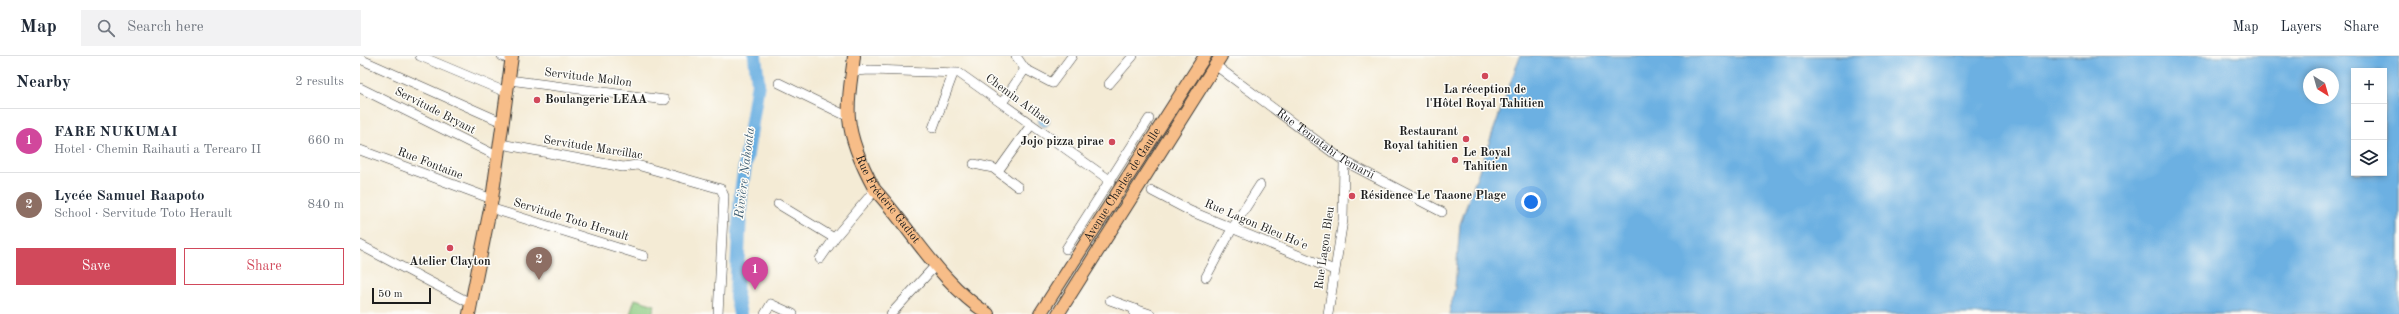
<!DOCTYPE html>
<html lang="en">
<head>
<meta charset="utf-8">
<style>
  :root { --surface:#fff; --page:#f2f2f3; --text:#1f2937; --muted:#747a83; --line:#e0e1e3; --accent:#d1495b }
  body { margin:0; font-family:"Old Standard TT",serif; background:var(--page); color:var(--text) }
  .controls { position:absolute; right:12px; top:12px; display:grid; overflow:hidden; border-radius:0px; box-shadow:0 2px 6px #0003 }
  .controls button { width:36px; height:36px; display:grid; place-items:center; padding:0; border:0; border-bottom:1px solid var(--line); background:var(--surface); color:var(--text); font:20px sans-serif }
  .compass { position:absolute; left:1943px; top:12px; width:36px; height:36px; border-radius:50%; background:var(--surface); box-shadow:0 2px 6px #0003; rotate:143deg }
  .scale { position:absolute; left:12px; bottom:10px; width:59px; box-sizing:border-box; padding-left:4px; border:2px solid #1c1c1c; border-top:0; font-size:11px; line-height:14px; white-space:nowrap; color:#1c1c1c; -webkit-text-stroke:3px #fdfcf7; paint-order:stroke }
  .you { position:absolute; left:1171px; top:146px; width:14px; height:14px; margin:-10px; border:3px solid #fff; border-radius:50%; background:#1a73e8; box-shadow:0 0 0 6px #1a73e833 }
  .badge { display:grid; place-items:center; width:26px; height:26px; border-radius:50%; background:var(--accent); color:#fff; font-size:13px; font-weight:700 }
  .pin { position:absolute; translate:-50% -33px; filter:drop-shadow(0 1px 2px #0008) }
  .pin::after { content:''; position:absolute; top:21px; width:14px; height:12px; background:inherit; clip-path:polygon(0 0,100% 0,50% 100%) }
  .list { margin:0; padding:0; list-style:none }
  h2 { display:flex; justify-content:space-between; align-items:center; height:52px; margin:0; padding:0 16px; font-size:17px }
  h2 small { font-size:13px; font-weight:400; color:var(--muted) }
  .list li { display:grid; grid-template-columns:26px 1fr auto; gap:12px; align-items:center; box-sizing:border-box; height:64px; padding:0 16px; border-top:1px solid var(--line) }
  .list b { display:block; font-size:15px; white-space:nowrap }
  .list p { margin:0; font-size:13px; white-space:nowrap; color:var(--muted) }
  .list em { font-size:13px; font-style:normal; color:var(--muted) }
  .actions { display:flex; gap:8px; padding:12px 16px }
  .actions a { flex:1; padding:9px 0; border:1px solid var(--accent); border-radius:0px; text-align:center; font-size:14px; color:var(--accent) }
  .actions .main { background:var(--accent); color:#fff }
  .icon { flex:none; width:22px; height:22px; fill:none; stroke:currentColor; stroke-width:2; stroke-linecap:round; stroke-linejoin:round }
  .map { position:relative; flex:none; width:2039px; height:258px; overflow:hidden }
  header { display:flex; align-items:center; gap:24px; box-sizing:border-box; height:56px; padding:0 20px; background:var(--surface); border-bottom:1px solid var(--line) }
  header strong { font-size:19px }
  nav { display:flex; gap:22px; margin-inline-start:auto; font-size:14px }
  .search { width:280px; height:36px; background:var(--page); display:flex; align-items:center; gap:10px; box-sizing:border-box; padding:0 14px; border-radius:0px; color:var(--muted); font-size:15px }
  main { display:flex }
  aside { flex:1; background:var(--surface) }
  .map>svg:first-child { display:block }
  .green { fill:#8ccb81; stroke:#54744e }
  .water { fill:#6cb0e2; stroke:#44667f; fill-rule:evenodd }
  .lines { fill:none; stroke-linecap:round; stroke-linejoin:round }
  .river { stroke:#6cb0e2; stroke-width:14 }
  .minor-casing { stroke:#3c3b38; stroke-width:10 }
  .major-casing { stroke:#3c3b38; stroke-width:14 }
  .minor { stroke:#fff; stroke-width:9 }
  .major { stroke:#f7bd88; stroke-width:12 }
  .poi-dot { fill:#d1495b; stroke:#fdfcf7; stroke-width:1.5 }
  .labels { text-anchor:middle; dominant-baseline:central; stroke-width:3; stroke-linejoin:round; paint-order:stroke }
  .street-label { font-size:12px; fill:#1c1c1c; stroke:#fdfcf7 }
  .poi-label { font-size:12px; font-weight:bold; fill:#1c1c1c; stroke:#fdfcf7; text-anchor:start }
  .water-label { font-size:13px; font-style:italic; fill:#405f75; stroke:#fdfcf7 }
</style>
</head>
<body>
<header>
<strong>Map</strong>
<div class="search"><svg class="icon" aria-label="search" viewBox="0 0 24 24"><circle cx="10" cy="10" r="6"/><path d="M15 15l6 6"/></svg>Search here</div>
<nav><a>Map</a><a>Layers</a><a>Share</a></nav>
</header>
<main>
<aside>
<h2>Nearby<small>2 results</small></h2>
<ul class="list">
<li><span class="badge" style="background:#d1479c">1</span><div><b>FARE NUKUMAI</b><p>Hotel · Chemin Raihauti a Terearo II</p></div><em>660 m</em></li>
<li><span class="badge" style="background:#8d6e63">2</span><div><b>Lycée Samuel Raapoto</b><p>School · Servitude Toto Herault</p></div><em>840 m</em></li>
</ul>
<div class="actions"><a class="main">Save</a><a>Share</a></div>
</aside>
<div class="map">
<svg width="2039" height="258" viewBox="0 0 2039 258">
  <rect width="100%" height="100%" fill="#fdfcf7"/>
  <filter id="ink" filterUnits="userSpaceOnUse"><feTurbulence type="fractalNoise" baseFrequency=".025" numOctaves="2"/><feDisplacementMap in="SourceGraphic" scale="8" xChannelSelector="R" yChannelSelector="G"/><feConvolveMatrix kernelMatrix="1 2 1 2 8 2 1 2 1" color-interpolation-filters="sRGB"/></filter>
  <filter id="wash" filterUnits="userSpaceOnUse"><feTurbulence type="fractalNoise" baseFrequency=".012" numOctaves="4" result="noise"/><feDisplacementMap in="SourceGraphic" scale="16" xChannelSelector="R" yChannelSelector="G"/><feGaussianBlur stdDeviation="0.9" result="paint"/><feColorMatrix in="noise" values="0 0 0 0 0 0 0 0 0 0 0 0 0 0 0 0 0 1.4 0 .05"/><feComposite in="paint" operator="in"/></filter>
  <g filter="url(#wash)">
    <rect width="100%" height="100%" fill="#f4ebd5"/>
    <path class="green" d="M275,243l20,6 -3,9h-22z"/>
    <path class="water" d="M1160,0h879v258h-950l6,-27 5,-63zM1994,15h30v102h-30zM1949,18h24v24h-24z
      M678.5 65a5.5 5.5 0 1 1 11 0a5.5 5.5 0 1 1-11 0Z"/>
    <g class="lines">
      <path class="river" d="M380,258l-4,-18 5,-104 17,-109 -3,-27"/>
    </g>
  </g>
  <g filter="url(#ink)">
    <g class="lines">
      <g class="minor-casing">
        <g id="minor">
          <path d="M60,0l88,37"/>
          <path d="M142,0l10,4"/>
          <path d="M0,3l144,64"/>
          <path id="s1" d="M855,9l129,96 98,51"/>
          <path d="M665,13l27,14 20,-27"/>
          <path d="M492,15l19,-1 88,3 152,108"/>
          <path d="M149,24l156,20"/>
          <path d="M419,27l70,34"/>
          <path d="M749,28l24,-28"/>
          <path d="M0,32l139,69"/>
          <path d="M642,47l23,-34 -9,-13"/>
          <path d="M573,72l20,-54"/>
          <path d="M141,88l122,23 14,-2 84,24 3,7 -6,118"/>
          <path d="M0,94l132,49"/>
          <path d="M614,108l19,4 25,19"/>
          <path d="M638,115l33,-46"/>
          <path d="M792,135l38,20 144,59"/>
          <path d="M418,148l56,34"/>
          <path d="M130,152l154,48"/>
          <path d="M0,189l112,59"/>
          <path d="M706,193l83,-130"/>
          <path d="M460,203l16,-23 39,-46"/>
          <path d="M846,221l26,-48 28,-44"/>
          <path d="M750,244l25,9"/>
          <path d="M405,258l6,-10 22,10"/>
          <path d="M531,258l44,-48"/>
          <path d="M774,258l1,-5 15,5"/>
          <path d="M968,258l15,-94 1,-59"/>
        </g>
      </g>
      <g class="major-casing">
        <g id="major">
          <path id="s2" d="M494,0c-2,20 -7,42 -5,62 2,25 14,50 26,72 38,41 65,93 113,124"/>
          <path d="M109,258l23,-115 20,-143"/>
          <path id="s3" d="M680,258l165,-258"/>
          <path d="M698,258l163,-258"/>
        </g>
      </g>
      <use href="#minor" class="minor"/>
      <use href="#major" class="major"/>
    </g>
  </g>
  <g class="poi-dot">
    <circle cx="1125" cy="20" r="4"/>
    <circle cx="177" cy="44" r="4"/>
    <circle cx="1106" cy="83" r="4"/>
    <circle cx="752" cy="86" r="4"/>
    <circle cx="1095" cy="104" r="4"/>
    <circle cx="992" cy="140" r="4"/>
    <circle cx="90" cy="192" r="4"/>
  </g>
  <g class="labels">
    <g class="street-label">
      <text transform="translate(228 22) rotate(7)">Servitude Mollon</text>
      <text transform="translate(658 44) rotate(36)">Chemin Atihao</text>
      <text transform="translate(75 55) rotate(27)">Servitude Bryant</text>
      <text stroke="none"><textPath href="#s1" startOffset="136">Rue Tematahi Temarii</textPath></text>
      <text transform="translate(233 92) rotate(9)">Servitude Marcillac</text>
      <text transform="translate(70 108) rotate(21)">Rue Fontaine</text>
      <text stroke="none"><textPath href="#s3" startOffset="153">Avenue Charles de Gaulle</textPath></text>
      <text stroke="none"><textPath href="#s2" startOffset="154">Rue Frédéric Gadiot</textPath></text>
      <text transform="translate(211 164) rotate(17)">Servitude Toto Herault</text>
      <text transform="translate(896 169) rotate(23)">Rue Lagon Bleu Ho'e</text>
      <text transform="translate(965 192) rotate(-82)">Rue Lagon Bleu</text>
    </g>
    <g class="poi-label">
      <text x="1125" y="34" text-anchor="middle">La réception de<tspan x="1125" dy="14">l'Hôtel Royal Tahitien</tspan></text>
      <text x="185" y="44">Boulangerie LEAA</text>
      <text x="1098" y="76" text-anchor="end">Restaurant<tspan x="1098" dy="14">Royal tahitien</tspan></text>
      <text x="744" y="86" text-anchor="end">Jojo pizza pirae</text>
      <text x="1103" y="97">Le Royal<tspan x="1103" dy="14">Tahitien</tspan></text>
      <text x="1000" y="140">Résidence Le Taaone Plage</text>
      <text x="90" y="206" text-anchor="middle">Atelier Clayton</text>
    </g>
    <g class="water-label">
      <text transform="translate(385 117) rotate(-83)">Rivière Nahoata</text>
    </g>
  </g>
</svg>
<div class="controls">
<button>+</button>
<button>−</button>
<button><svg class="icon" aria-label="layers" viewBox="0 0 24 24"><path d="M12 4l9 5-9 5-9-5zM3 14l9 5 9-5"/></svg></button>
</div>
<svg class="compass" viewBox="-18 -18 36 36"><path d="M0-13l5 13h-10z" fill="#e53935"/><path d="M0 13l5-13h-10z" fill="#747a83"/></svg>
<div class="scale">50 m</div>
<div class="you"></div>
<div class="pin badge" style="left:395px;top:234px;background:#d1479c">1</div>
<div class="pin badge" style="left:179px;top:224px;background:#8d6e63">2</div>
</div>
</main>
</body>
</html>
